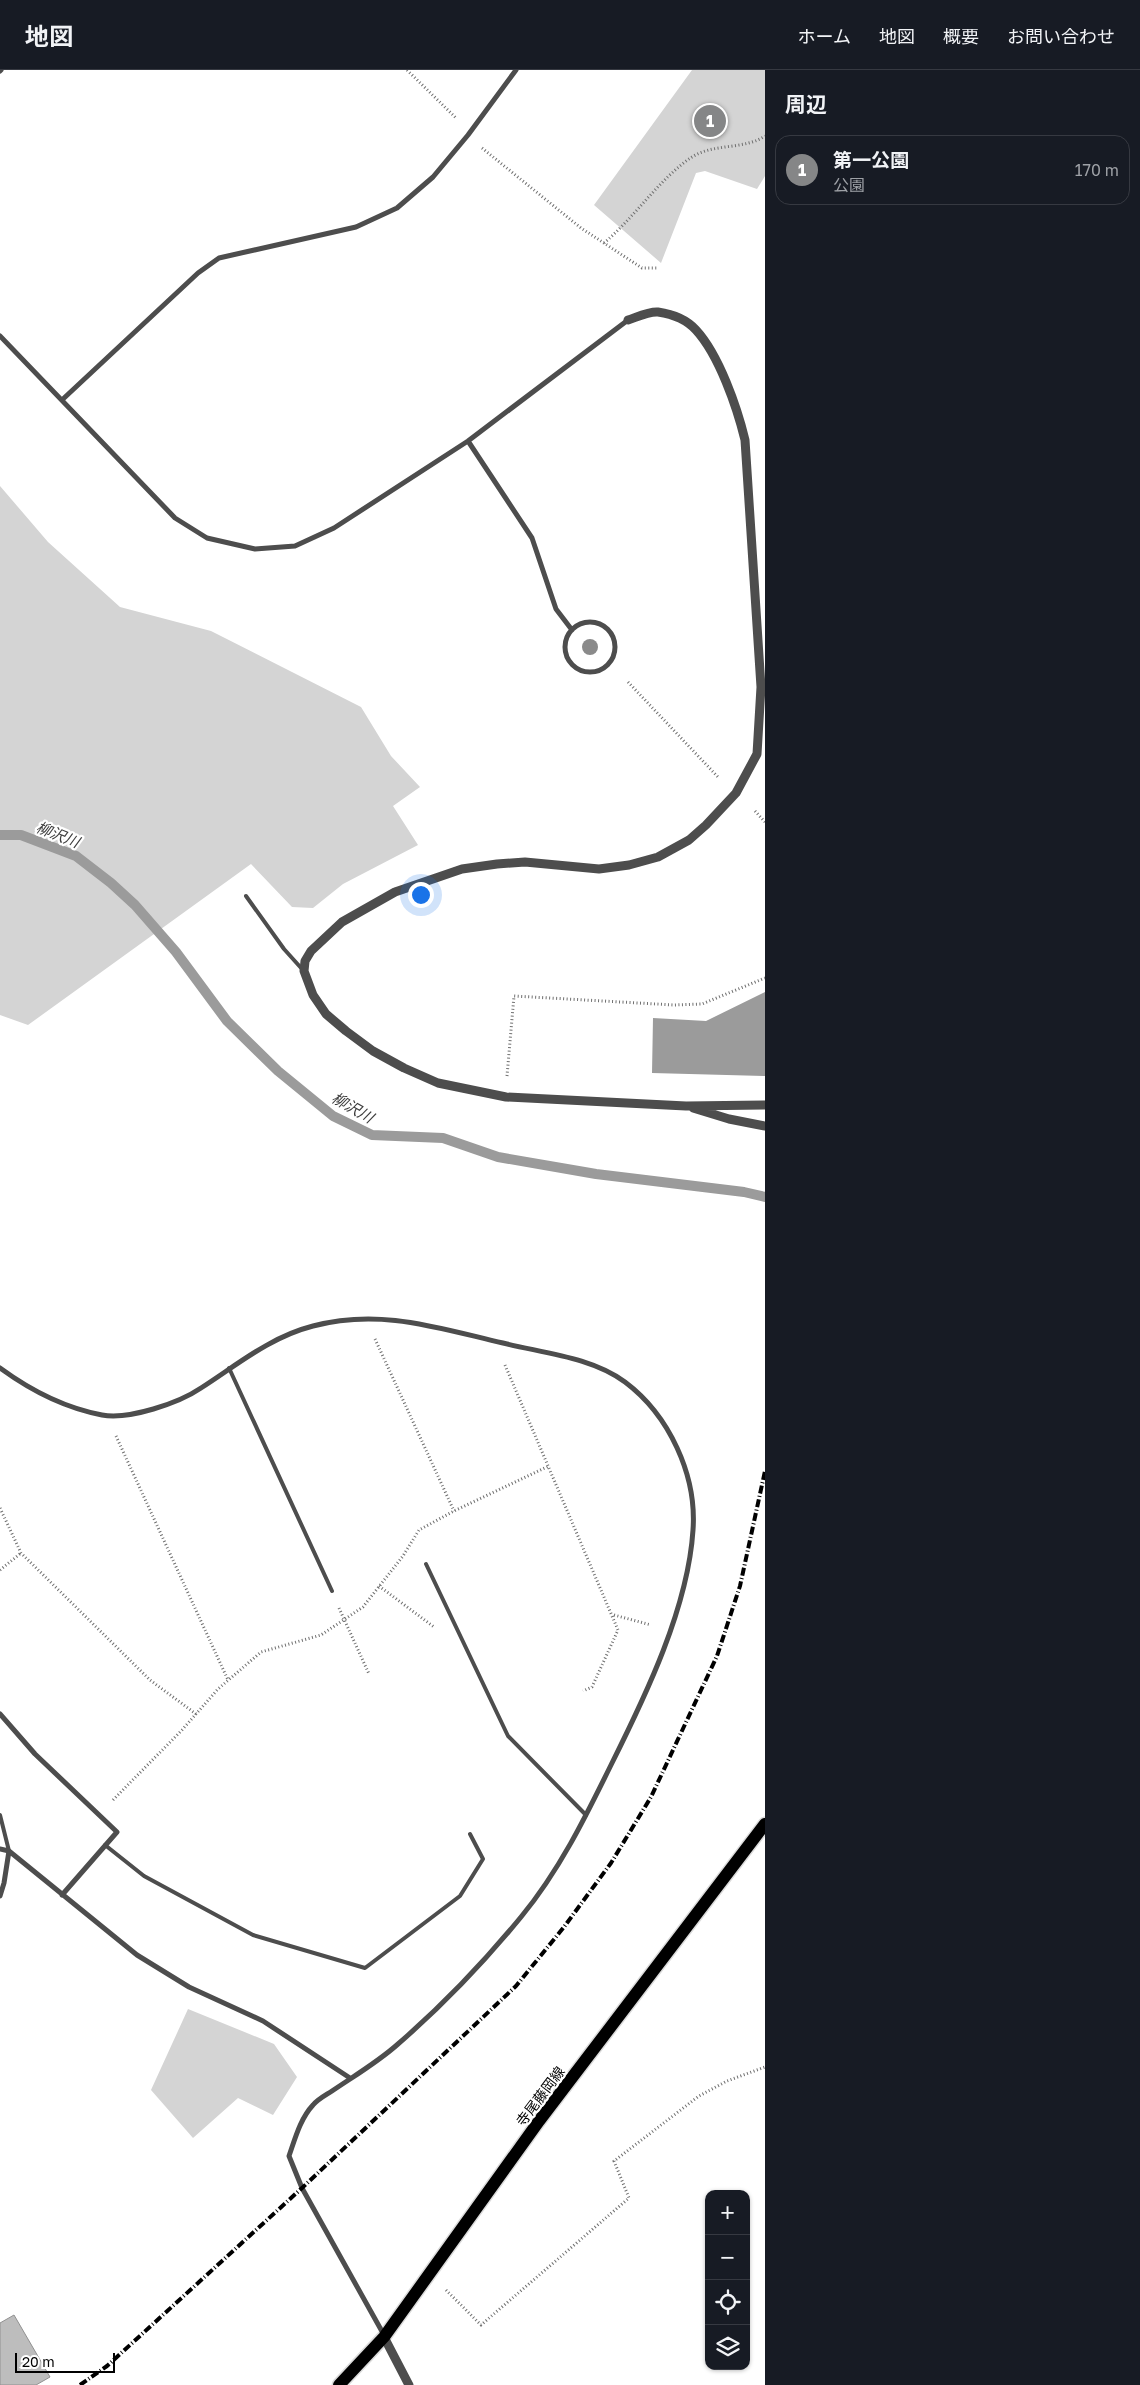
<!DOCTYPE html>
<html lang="ja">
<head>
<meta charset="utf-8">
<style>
  :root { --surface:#171b24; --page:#242831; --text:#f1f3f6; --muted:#9ea1a6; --line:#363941; --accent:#858687 }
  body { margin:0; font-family:"Golos Text","Noto Sans JP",sans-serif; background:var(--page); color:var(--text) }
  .controls { position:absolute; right:15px; bottom:15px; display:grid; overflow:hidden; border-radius:10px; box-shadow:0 1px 4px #0004 }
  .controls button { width:45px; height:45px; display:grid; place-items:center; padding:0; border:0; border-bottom:1px solid var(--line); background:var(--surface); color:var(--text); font:25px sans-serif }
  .scale { position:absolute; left:15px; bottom:12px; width:100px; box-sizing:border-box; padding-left:5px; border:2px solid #000; border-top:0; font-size:14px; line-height:18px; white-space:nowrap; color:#000; -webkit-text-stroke:4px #fff; paint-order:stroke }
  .you { position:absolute; left:420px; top:824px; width:18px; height:18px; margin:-12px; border:4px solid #fff; border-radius:50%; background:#1a73e8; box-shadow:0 0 0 8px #1a73e833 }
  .badge { display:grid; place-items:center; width:32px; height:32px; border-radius:50%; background:var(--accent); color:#fff; font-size:16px; font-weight:700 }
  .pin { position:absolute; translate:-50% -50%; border:2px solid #fff; box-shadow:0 1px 5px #0006 }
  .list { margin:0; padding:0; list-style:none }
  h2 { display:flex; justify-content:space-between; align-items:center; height:65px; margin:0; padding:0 20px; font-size:21px }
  h2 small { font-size:16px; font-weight:400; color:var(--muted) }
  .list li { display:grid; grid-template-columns:32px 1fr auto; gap:15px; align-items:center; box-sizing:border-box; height:70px; margin:0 10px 10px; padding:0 10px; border:1px solid var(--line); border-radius:15px }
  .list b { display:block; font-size:19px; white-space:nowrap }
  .list p { margin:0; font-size:16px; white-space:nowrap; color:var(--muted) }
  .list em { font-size:16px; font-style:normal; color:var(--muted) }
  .icon { flex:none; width:28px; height:28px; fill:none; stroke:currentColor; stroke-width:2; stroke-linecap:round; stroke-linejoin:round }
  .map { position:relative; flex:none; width:765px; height:2315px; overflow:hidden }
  header { display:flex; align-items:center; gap:30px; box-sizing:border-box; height:70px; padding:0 25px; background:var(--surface); border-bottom:1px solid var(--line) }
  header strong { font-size:24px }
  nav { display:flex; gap:28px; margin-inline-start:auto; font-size:18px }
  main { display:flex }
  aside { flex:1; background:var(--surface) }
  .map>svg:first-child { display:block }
  .green { fill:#d4d4d4 }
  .water { fill:#9b9b9b }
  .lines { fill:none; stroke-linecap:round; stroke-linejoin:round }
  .stream { stroke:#9b9b9b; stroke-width:10 }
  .building { fill:#bdbdbd; stroke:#919191 }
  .primary-casing { stroke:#dbdbdb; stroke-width:15 }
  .path { stroke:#6f6f6f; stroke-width:3; stroke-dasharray:1 2.5; stroke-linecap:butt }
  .service { stroke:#4d4d4d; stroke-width:4 }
  .minor { stroke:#4d4d4d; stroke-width:5 }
  .tertiary { stroke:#4d4d4d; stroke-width:9 }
  .primary { stroke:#000; stroke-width:12 }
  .rail { stroke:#000; stroke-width:4; stroke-dasharray:8 2.5 1 2.5; stroke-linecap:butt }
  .tree { fill:#8a8a8a }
  .labels { text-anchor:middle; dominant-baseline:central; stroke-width:4.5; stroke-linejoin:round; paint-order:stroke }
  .street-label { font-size:14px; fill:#000; stroke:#fff }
  .water-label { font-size:15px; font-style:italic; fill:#3c3c3c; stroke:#fff }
</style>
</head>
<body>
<header>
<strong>地図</strong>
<nav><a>ホーム</a><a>地図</a><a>概要</a><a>お問い合わせ</a></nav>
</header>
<main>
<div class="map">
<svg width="765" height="2315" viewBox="0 0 765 2315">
  <rect width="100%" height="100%" fill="#fff"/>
  <path class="green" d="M692,0h73v106l-8,13 -52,-18 -9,2 -35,90 -67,-58z
    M0,416l48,56 72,65 91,24 150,76 30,49 29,31 -27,19 25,39 -75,39 -30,24 -21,-1 -41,-43 -223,161 -28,-10z
    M188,1939l86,35 23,33 -24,38 -35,-17 -45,40 -42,-48z"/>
  <path class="water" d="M765,922v84l-113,-3 1,-55 53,3z"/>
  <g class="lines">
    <path class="stream" d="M0,765h21l55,21 35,27 24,22 41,47 51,69 51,50 55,45 39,19 71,3 55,19 98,17 148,18 21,5"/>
  </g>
  <path class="building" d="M14,2245l36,62 -14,8h-36v-62z"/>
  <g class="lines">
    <g class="primary-casing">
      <path id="primary" d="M339,2315l45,-48 155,-216 226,-297"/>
    </g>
    <path class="path" d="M407,0l49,48
      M482,78l99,80 61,40h15
      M604,173c30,-25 57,-66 88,-86 22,-14 52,-7 73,-21
      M628,612l90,95
      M755,741l10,11
      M507,1006l7,-80 160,9 28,-1 63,-26
      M375,1269l79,172
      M505,1295l113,265 -26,57 -9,4
      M116,1366l112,244
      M0,1438l21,45 129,127 46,34
      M0,1500l21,-17
      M379,1516l55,41
      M339,1538l30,66
      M614,1545l37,10
      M113,1730l69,-70 36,-41 43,-37 60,-17 42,-28 40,-51 16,-26 35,-19 95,-45
      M446,2220l35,35 148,-127 -15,-37 85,-65 28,-15 38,-14"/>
    <path class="service" d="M246,826l38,53 18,20
      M229,1298l103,223
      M426,1494l82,172 78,79
      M0,1745l9,36
      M105,1775l39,31 109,59 112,33 95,-72 23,-37 -13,-25"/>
    <path class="minor" d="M0,1l1,-1
      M0,266l175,182 32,20 48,11 40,-3 39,-18 134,-87 160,-121
      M63,329l135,-126 21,-15 137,-31 41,-19 36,-31 35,-42 48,-65
      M468,371l64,97 24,71 16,21
      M565 577a25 25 0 1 1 50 0a25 25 0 1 1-50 0Z
      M0,1298c30,22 65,40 102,47 27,5 77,-12 99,-27 36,-23 69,-51 112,-62 67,-18 125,2 190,17 40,10 88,14 122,39 44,33 72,93 68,148 -5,78 -47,165 -82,235 -26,53 -52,106 -90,152 -37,45 -79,89 -123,127 -20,18 -44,32 -66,47 -6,4 -14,8 -19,14 -13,14 -18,34 -24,51l13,32 82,147
      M0,1644l35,40 82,78 -55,63
      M0,1779l9,2 128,104 52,32 74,34 87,57
      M0,1826l4,-13 5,-32"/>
    <path class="tertiary" d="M628,250c9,-3 22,-9 30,-8 14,2 29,8 38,18 23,25 41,77 49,110l16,247 -4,67 -21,39 -30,32 -17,15 -31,17 -29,8 -30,4 -74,-7 -28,2 -35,5 -67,23 -53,30 -31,29 -6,10 -1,10 9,24 13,19 20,17 27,20 31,17 34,15 68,14 180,9 79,-1
      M693,1038l36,11 36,7
      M384,2267l25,48"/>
    <use href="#primary" class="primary"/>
    <path class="rail" d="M80,2315l27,-19 195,-178 214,-202 48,-59 47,-64 40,-66 66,-141 23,-70 25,-115"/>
  </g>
  <circle class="tree" cx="590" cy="577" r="8"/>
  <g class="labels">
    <g class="street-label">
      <text transform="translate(540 2026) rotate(-53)">寺尾藤岡線</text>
    </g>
    <g class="water-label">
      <text transform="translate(58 764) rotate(22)">柳沢川</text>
      <text transform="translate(353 1037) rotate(30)">柳沢川</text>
    </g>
  </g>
</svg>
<div class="controls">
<button>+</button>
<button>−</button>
<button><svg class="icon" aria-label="locate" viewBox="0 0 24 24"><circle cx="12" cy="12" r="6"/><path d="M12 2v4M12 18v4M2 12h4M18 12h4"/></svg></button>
<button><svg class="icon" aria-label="layers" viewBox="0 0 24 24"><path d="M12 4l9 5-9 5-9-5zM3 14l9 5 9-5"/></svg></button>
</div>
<div class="scale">20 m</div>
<div class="you"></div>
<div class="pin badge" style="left:710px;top:51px">1</div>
</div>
<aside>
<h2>周辺<small></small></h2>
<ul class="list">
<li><span class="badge">1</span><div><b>第一公園</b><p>公園</p></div><em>170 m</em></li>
</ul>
</aside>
</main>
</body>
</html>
